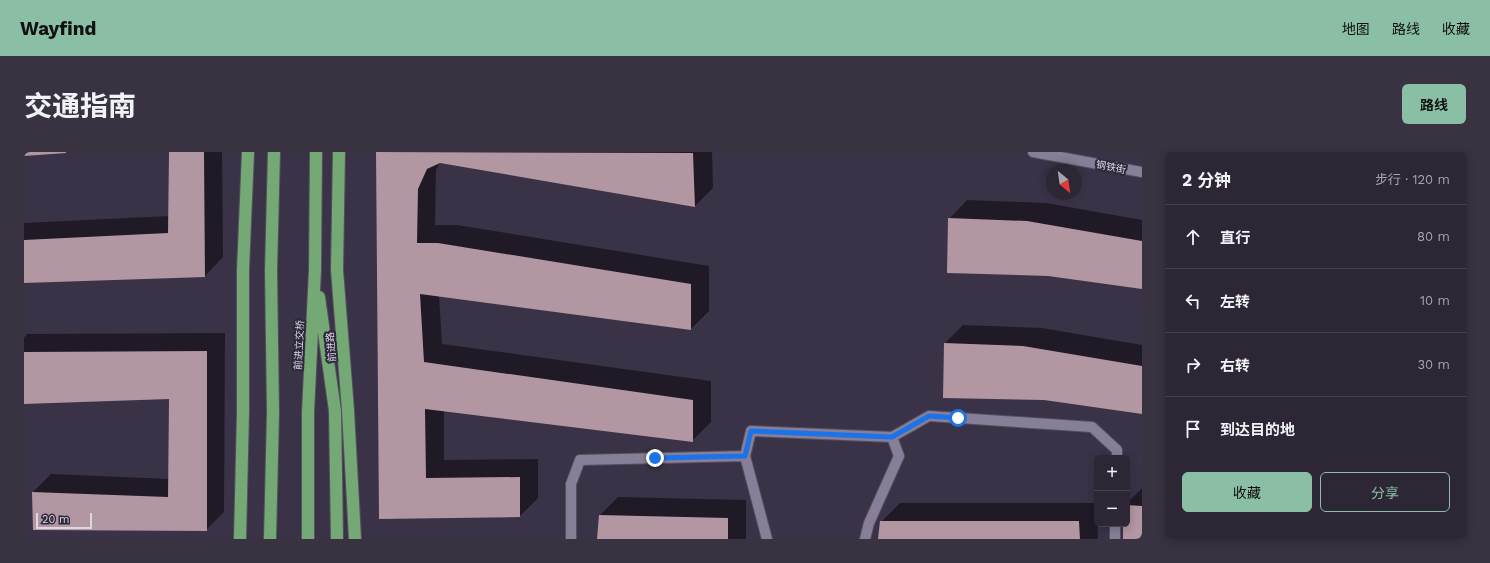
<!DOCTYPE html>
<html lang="zh">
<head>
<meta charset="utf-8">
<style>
  :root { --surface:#2c2635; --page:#383241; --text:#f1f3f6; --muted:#a6a5ad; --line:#484350; --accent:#8abfa5 }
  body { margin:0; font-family:"Work Sans","Noto Sans SC",sans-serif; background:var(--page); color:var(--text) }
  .controls { position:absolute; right:12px; bottom:12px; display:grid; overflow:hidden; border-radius:6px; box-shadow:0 2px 10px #0003 }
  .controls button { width:36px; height:36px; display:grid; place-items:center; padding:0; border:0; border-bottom:1px solid var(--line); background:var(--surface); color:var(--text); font:20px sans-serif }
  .compass { position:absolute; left:1022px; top:12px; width:36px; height:36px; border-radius:50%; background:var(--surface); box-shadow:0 2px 10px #0003; rotate:151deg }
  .scale { position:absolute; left:12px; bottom:10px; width:56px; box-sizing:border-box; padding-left:4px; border:2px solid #dbd7e4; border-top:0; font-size:11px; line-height:14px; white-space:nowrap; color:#dbd7e4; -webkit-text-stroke:3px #2f283c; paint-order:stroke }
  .stop { position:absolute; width:12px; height:12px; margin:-9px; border:3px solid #1a73e8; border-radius:50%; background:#fff }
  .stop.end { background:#1a73e8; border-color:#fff; box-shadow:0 1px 4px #0008 }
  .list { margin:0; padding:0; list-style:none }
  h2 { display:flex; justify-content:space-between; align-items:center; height:52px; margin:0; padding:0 16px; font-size:17px }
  h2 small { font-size:13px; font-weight:400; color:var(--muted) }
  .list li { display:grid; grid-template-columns:26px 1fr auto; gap:12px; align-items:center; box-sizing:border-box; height:64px; padding:0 16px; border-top:1px solid var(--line) }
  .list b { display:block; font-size:15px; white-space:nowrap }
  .list em { font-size:13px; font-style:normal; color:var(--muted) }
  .actions { display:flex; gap:8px; padding:12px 16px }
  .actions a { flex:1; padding:9px 0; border:1px solid var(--accent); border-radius:6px; text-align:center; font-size:14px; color:var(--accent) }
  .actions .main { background:var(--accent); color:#111 }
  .icon { flex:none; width:22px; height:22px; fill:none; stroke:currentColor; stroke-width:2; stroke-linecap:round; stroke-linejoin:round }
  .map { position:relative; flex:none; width:1118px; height:387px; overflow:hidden; border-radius:6px }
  header { display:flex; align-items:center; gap:24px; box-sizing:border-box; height:56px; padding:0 20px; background:var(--accent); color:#111 }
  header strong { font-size:19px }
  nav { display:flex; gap:22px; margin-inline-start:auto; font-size:14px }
  .intro { display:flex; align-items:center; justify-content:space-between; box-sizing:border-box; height:96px; padding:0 24px }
  h1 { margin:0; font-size:28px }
  .button { padding:10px 18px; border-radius:6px; background:var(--accent); color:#111; font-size:14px; font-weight:700 }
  main { display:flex; gap:24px; padding:0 24px }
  aside { flex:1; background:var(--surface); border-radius:6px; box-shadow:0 2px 10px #0003 }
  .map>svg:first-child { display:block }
  .shadow { fill:#0007 }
  .building { fill:#b296a1 }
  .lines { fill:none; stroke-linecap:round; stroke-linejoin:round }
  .minor-casing { stroke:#554f60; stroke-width:12 }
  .highway-casing { stroke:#554f60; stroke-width:14 }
  .minor { stroke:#877f97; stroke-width:10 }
  .highway { stroke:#74a875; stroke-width:12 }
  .route { stroke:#1a73e8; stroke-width:5 }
  .labels { text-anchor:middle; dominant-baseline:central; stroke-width:4; stroke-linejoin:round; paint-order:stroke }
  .street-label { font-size:10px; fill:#dbd7e4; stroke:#2f283c }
</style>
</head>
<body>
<header>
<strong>Wayfind</strong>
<nav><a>地图</a><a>路线</a><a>收藏</a></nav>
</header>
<div class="intro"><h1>交通指南</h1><a class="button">路线</a></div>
<main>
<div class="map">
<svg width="1118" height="387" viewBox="0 0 1118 387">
  <rect width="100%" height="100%" fill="#3a3247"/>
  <path class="shadow" d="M146,0h52l1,105 -18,19 -181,6v-59l145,-7z
    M353,0h335l1,36 -18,18 -255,-44 -4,8 -1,55h22l252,41v45l-18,18 -252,-34 3,49 269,37v41l-19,19 -248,-31v50l94,-1v39l-18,18 -140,2z
    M943,48l79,3 96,17v68l-193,-69z
    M939,173l79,3 100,17v68l-98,-14 -99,-56z
    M201,181l-1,179 -18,18 -173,-38 18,-18 118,5 2,-81 -147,5v-65l3,-4z
    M1118,336v51h-18v-15h3v-21z
    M594,345l128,3v39h-148l2,-24z
    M876,351h197l1,36h-219l2,-17z"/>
  <path class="building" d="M0,0h42v1l-42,3z
    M145,0h35l1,125 -181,6v-43l144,-7z
    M352,0l317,1 2,54 -255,-44 -13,6 -9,20 -1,54h21l253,41v46l-271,-36 4,68 269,38v42l-268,-33 1,69 94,-1v40l-141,2z
    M924,66l79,3 115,20v48l-94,-13 -101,-3z
    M920,191l79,3 119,20v48l-98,-14 -101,-2z
    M183,199v180l-174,-1 -1,-38 136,5 1,-98 -145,5v-52z
    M1103,353l15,1v33h-19v-15h4z
    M575,363l129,3v21h-131z
    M856,369h199l1,18h-202z"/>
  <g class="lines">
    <g class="minor-casing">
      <path id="minor" d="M1009,0l109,20
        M868,285l37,-21 163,11 25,23v8
        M547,387v-55l9,-24 165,-4
        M743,387l-22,-83 6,-25 141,6 7,19 -30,67 -4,16
        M1091,387v-15"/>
    </g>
    <g class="highway-casing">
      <path id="highway" d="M315,0l-2,118 11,140 7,129
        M295,145l16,114 2,128
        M216,387l3,-127v-142l5,-118
        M246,387l3,-126 -2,-142 3,-119
        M284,387v-127l7,-142 1,-118"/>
    </g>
    <use href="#minor" class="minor"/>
    <use href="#highway" class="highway"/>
  </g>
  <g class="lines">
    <path class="route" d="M631,306l90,-2 6,-25 141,6 37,-21 29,2"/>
  </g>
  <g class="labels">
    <g class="street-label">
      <text transform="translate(1087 15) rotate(11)">钢铁街</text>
      <text transform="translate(275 193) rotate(-87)">前进立交桥</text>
      <text transform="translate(307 195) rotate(-95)">前进路</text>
    </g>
  </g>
</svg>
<div class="controls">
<button>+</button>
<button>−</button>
</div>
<svg class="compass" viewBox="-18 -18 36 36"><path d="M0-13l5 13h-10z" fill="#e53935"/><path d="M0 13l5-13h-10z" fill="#a6a5ad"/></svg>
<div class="scale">20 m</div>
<div class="stop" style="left:934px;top:266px"></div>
<div class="stop end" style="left:631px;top:306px"></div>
</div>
<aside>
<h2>2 分钟<small>步行 · 120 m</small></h2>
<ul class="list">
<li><svg class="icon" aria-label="ahead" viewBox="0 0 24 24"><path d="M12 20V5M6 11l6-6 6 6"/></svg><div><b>直行</b></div><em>80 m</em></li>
<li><svg class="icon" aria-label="left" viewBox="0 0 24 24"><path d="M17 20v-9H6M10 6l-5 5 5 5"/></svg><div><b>左转</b></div><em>10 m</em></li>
<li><svg class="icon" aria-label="right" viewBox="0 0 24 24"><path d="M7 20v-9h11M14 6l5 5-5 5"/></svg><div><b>右转</b></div><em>30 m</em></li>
<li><svg class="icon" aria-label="arrive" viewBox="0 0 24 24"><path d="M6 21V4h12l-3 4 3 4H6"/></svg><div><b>到达目的地</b></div></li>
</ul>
<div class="actions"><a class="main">收藏</a><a>分享</a></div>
</aside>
</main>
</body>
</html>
